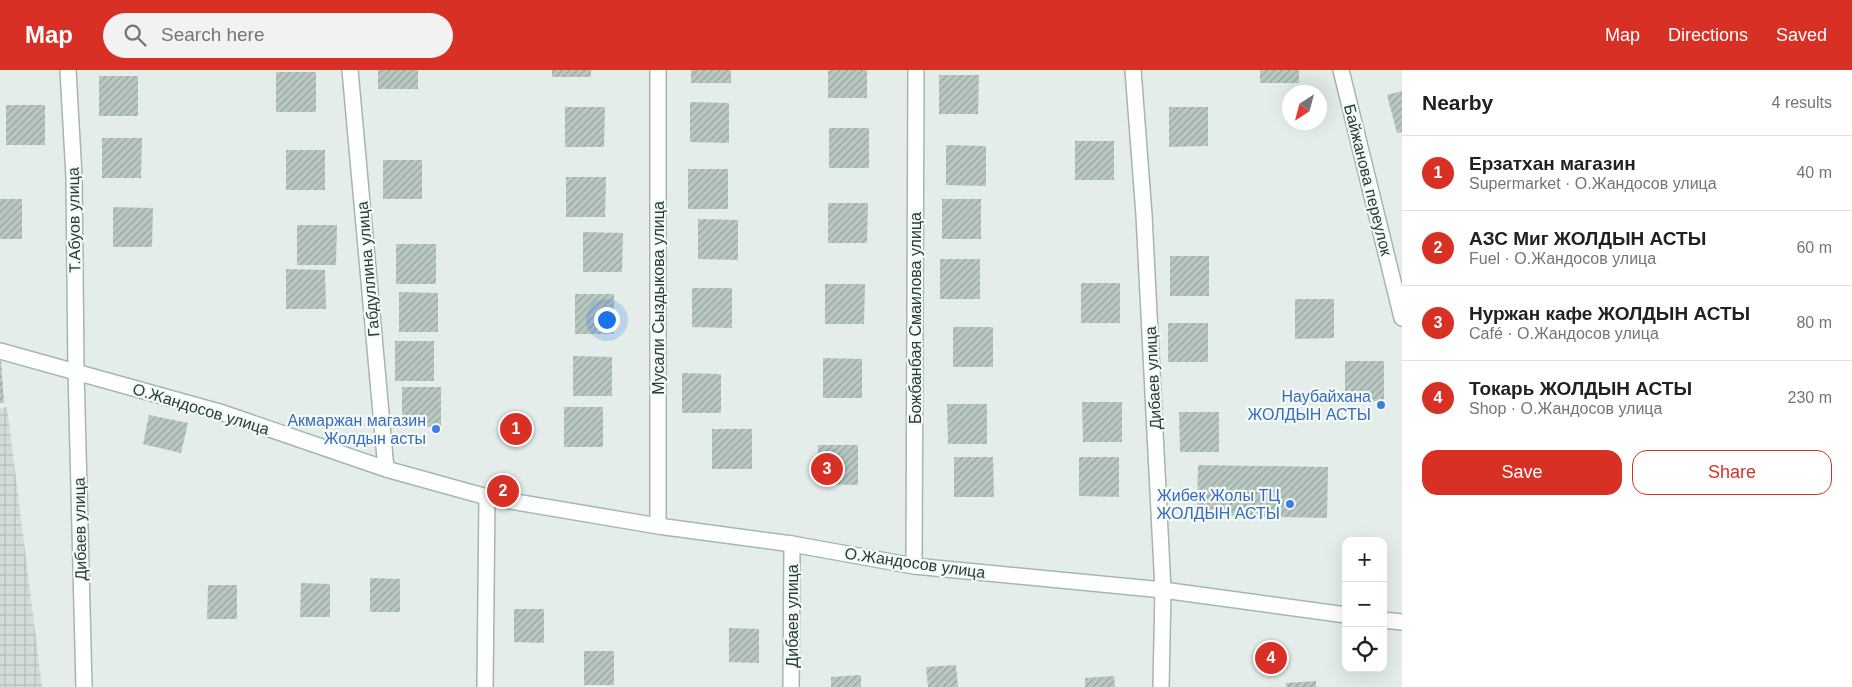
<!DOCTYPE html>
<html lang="en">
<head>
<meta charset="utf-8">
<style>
  :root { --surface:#fff; --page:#f2f2f2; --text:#202124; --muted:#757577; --line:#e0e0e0; --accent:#d93025 }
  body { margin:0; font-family:Arial,sans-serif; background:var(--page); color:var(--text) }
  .controls { position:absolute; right:15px; bottom:15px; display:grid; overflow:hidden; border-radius:10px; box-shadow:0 5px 20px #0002 }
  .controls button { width:45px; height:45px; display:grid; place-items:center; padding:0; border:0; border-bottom:1px solid var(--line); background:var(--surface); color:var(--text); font:25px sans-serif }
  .compass { position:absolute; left:1282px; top:15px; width:45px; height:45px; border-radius:50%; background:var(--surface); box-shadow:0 5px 20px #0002; rotate:216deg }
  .you { position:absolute; left:606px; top:249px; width:18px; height:18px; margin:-12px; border:4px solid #fff; border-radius:50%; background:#1a73e8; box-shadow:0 0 0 8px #1a73e833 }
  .badge { display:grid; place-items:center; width:32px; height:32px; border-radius:50%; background:var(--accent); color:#fff; font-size:16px; font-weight:700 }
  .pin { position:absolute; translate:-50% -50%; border:2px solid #fff; box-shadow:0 1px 5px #0006 }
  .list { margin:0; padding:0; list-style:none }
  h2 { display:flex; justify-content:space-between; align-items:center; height:65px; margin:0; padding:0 20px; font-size:21px }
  h2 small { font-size:16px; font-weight:400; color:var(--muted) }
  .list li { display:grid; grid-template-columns:32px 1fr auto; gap:15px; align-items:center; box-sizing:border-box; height:75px; padding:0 20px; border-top:1px solid var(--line) }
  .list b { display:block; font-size:19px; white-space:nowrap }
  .list p { margin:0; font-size:16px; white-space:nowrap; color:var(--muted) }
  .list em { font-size:16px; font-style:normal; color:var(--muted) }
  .actions { display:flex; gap:10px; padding:15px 20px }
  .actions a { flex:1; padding:11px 0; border:1px solid var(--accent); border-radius:15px; text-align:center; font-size:18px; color:var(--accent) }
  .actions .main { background:var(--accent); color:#fff }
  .icon { flex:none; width:28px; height:28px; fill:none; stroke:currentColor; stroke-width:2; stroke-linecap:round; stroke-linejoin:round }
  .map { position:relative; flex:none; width:1402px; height:617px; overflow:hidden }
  header { display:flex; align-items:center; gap:30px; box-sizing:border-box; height:70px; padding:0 25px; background:var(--accent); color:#fff }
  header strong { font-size:24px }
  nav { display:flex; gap:28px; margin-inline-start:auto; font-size:18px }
  .search { width:350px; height:45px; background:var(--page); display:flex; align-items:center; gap:12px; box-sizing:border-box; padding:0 18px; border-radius:28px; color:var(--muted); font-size:19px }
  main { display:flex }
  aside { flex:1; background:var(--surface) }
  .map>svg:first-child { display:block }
  .industrial { fill:url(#industrial-grid) }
  .building { fill:url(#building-hatch) }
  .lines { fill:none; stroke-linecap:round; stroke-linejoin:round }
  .street-casing { stroke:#a6b5b0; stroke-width:18 }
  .secondary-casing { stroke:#a2b9b1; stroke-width:18 }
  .street { stroke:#fff; stroke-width:15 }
  .secondary { stroke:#fff; stroke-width:15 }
  .shop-dot { fill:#3f7fe0; stroke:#f5faf7; stroke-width:2 }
  .labels { text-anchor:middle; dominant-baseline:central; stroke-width:4.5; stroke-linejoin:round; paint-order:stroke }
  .street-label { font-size:16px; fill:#233f37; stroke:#f5faf7 }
  .shop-label { font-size:16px; fill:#366cbe; stroke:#f5faf7; text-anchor:end }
</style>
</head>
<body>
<header>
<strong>Map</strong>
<div class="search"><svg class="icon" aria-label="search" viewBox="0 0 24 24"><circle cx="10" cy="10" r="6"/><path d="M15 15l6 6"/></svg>Search here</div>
<nav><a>Map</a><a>Directions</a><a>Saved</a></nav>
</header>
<main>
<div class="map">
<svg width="1402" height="617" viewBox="0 0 1402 617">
  <defs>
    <pattern id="industrial-grid" width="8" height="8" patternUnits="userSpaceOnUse" patternTransform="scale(1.25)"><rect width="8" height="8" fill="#d2ddd8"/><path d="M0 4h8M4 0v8" fill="none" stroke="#b4bfba"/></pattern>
    <pattern id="building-hatch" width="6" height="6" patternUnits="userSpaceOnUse" patternTransform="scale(1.25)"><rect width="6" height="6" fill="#b9c8c2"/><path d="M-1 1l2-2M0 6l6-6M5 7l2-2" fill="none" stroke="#96a49e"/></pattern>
  </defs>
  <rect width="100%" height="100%" fill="#e4ede9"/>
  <path class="industrial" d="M7,337l35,280h-42v-279z"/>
  <path class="building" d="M378,0h40v19h-40z
    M552,0h39v7h-39z
    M691,0h40v13h-40z
    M828,0h39v28h-39z
    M1260,0h39v13h-39z
    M276,2h40v40h-40z
    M939,5h40l-1,39h-39z
    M99,6h39v40h-39z
    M1402,21v41l-5,1 -10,-38z
    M690,32l39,1v40l-39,-1z
    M6,35h39v40h-39z
    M565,37h40l-1,40h-39z
    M1169,37h39v39l-39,1z
    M829,58h40v40h-40z
    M102,68h40l-1,40h-39z
    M1075,71h39v39h-39z
    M946,75l40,1v40l-40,-1z
    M286,80h39v40h-39z
    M383,90h39v39h-39z
    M688,99h40v40h-40z
    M566,107h40l-1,40h-39z
    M0,129h22v40h-22z
    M942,129h39v40h-39z
    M828,133h40l-1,40h-39z
    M113,137l40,1 -1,39h-39z
    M698,149l40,1v40l-40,-1z
    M297,155h40l-1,40h-39z
    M583,162l40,1 -1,39h-39z
    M396,174h40v40h-40z
    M1170,186h39v40h-39z
    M940,189h40v40h-40z
    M286,199l39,1 1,39h-40z
    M1081,213h39v40h-39z
    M825,214h40l-1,40h-39z
    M692,218h40v40l-40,-1z
    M399,222l39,1v39h-39z
    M575,224h39v40h-39z
    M1295,229h39v39l-39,1z
    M1168,253h40v39h-40z
    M953,257h40v40h-40z
    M395,271h39v40h-39z
    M573,286l39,1v39h-39z
    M823,288l39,1v39h-39z
    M0,291h1l3,42h-4z
    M1345,291h39v40h-39z
    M682,303l39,1v39h-39z
    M402,317h39v40h-39z
    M1082,332h40v40h-39z
    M947,334h40v40h-39z
    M564,337h39v40h-39z
    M1179,342h40v40h-39z
    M149,345l39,8 -7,30 -38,-9z
    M712,359h40v40h-40z
    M818,375h40v40l-40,-1z
    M954,387h39l1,40h-40z
    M1079,387h40v40l-40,-1z
    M1198,395l130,2 -1,51 -130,-3z
    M370,508l30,1v33h-30z
    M301,513l29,1v33h-30z
    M208,515h29v34h-30z
    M514,539h30v34l-30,-1z
    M729,558l30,1v34l-30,-1z
    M584,581h30v34h-30z
    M956,595l2,22h-30l-2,-20z
    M861,605v12h-30v-10z
    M1114,606l1,11h-30v-9z
    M1316,611v6h-30v-4z"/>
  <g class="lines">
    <g class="street-casing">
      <path id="street" d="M68,0l6,107 2,194 8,316
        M350,0l36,399
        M658,0v456
        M1133,0l11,145 19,375 -2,97
        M1341,0l61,248
        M914,496l2,-496
        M485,617l2,-190
        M791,617l1,-143"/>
    </g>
    <g class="secondary-casing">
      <path id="secondary" d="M0,281l223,62 163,56 101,28 171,29 134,18 122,22 249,24 183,25
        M1383,550l19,2"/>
    </g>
    <use href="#street" class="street"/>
    <use href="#secondary" class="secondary"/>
  </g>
  <g class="shop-dot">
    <circle cx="1381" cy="335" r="5"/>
    <circle cx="436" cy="359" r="5"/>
    <circle cx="1290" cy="434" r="5"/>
  </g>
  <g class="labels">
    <g class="street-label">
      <text transform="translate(1368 110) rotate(76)">Байжанова переулок</text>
      <text transform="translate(74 150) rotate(-91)">Т.Абуов улица</text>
      <text transform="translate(368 199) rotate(-95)">Габдуллина улица</text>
      <text transform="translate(658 228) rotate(-90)">Мусали Сыздыкова улица</text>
      <text transform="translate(915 248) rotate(-90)">Божбанбая Смаилова улица</text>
      <text transform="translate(1153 308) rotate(-93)">Дибаев улица</text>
      <text transform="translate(201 339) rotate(17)">О.Жандосов улица</text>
      <text transform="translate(80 459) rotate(-91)">Дибаев улица</text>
      <text transform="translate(915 493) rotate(8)">О.Жандосов улица</text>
      <text transform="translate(792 546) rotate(-90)">Дибаев улица</text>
    </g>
    <g class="shop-label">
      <text x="1371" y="326">Наубайхана<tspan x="1371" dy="18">ЖОЛДЫН АСТЫ</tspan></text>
      <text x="426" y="350">Акмаржан магазин<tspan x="426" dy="18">Жолдын асты</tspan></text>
      <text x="1280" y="425">Жибек Жолы ТЦ<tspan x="1280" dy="18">ЖОЛДЫН АСТЫ</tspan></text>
    </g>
  </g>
</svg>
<div class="controls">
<button>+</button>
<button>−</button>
<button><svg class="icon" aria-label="locate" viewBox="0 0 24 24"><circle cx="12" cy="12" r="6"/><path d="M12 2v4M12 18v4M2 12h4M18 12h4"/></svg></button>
</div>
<svg class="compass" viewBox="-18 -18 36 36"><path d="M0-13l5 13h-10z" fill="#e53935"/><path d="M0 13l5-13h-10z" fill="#757577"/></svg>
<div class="you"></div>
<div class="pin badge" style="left:516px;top:359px">1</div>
<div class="pin badge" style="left:503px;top:421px">2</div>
<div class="pin badge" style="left:827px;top:399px">3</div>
<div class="pin badge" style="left:1271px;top:588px">4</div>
</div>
<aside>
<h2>Nearby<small>4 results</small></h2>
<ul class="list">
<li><span class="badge">1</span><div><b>Ерзатхан магазин</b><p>Supermarket · О.Жандосов улица</p></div><em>40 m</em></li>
<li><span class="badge">2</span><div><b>АЗС Миг ЖОЛДЫН АСТЫ</b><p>Fuel · О.Жандосов улица</p></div><em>60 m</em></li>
<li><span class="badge">3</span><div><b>Нуржан кафе ЖОЛДЫН АСТЫ</b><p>Café · О.Жандосов улица</p></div><em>80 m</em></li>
<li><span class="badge">4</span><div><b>Токарь ЖОЛДЫН АСТЫ</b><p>Shop · О.Жандосов улица</p></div><em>230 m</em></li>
</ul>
<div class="actions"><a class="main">Save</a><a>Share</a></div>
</aside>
</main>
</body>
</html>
